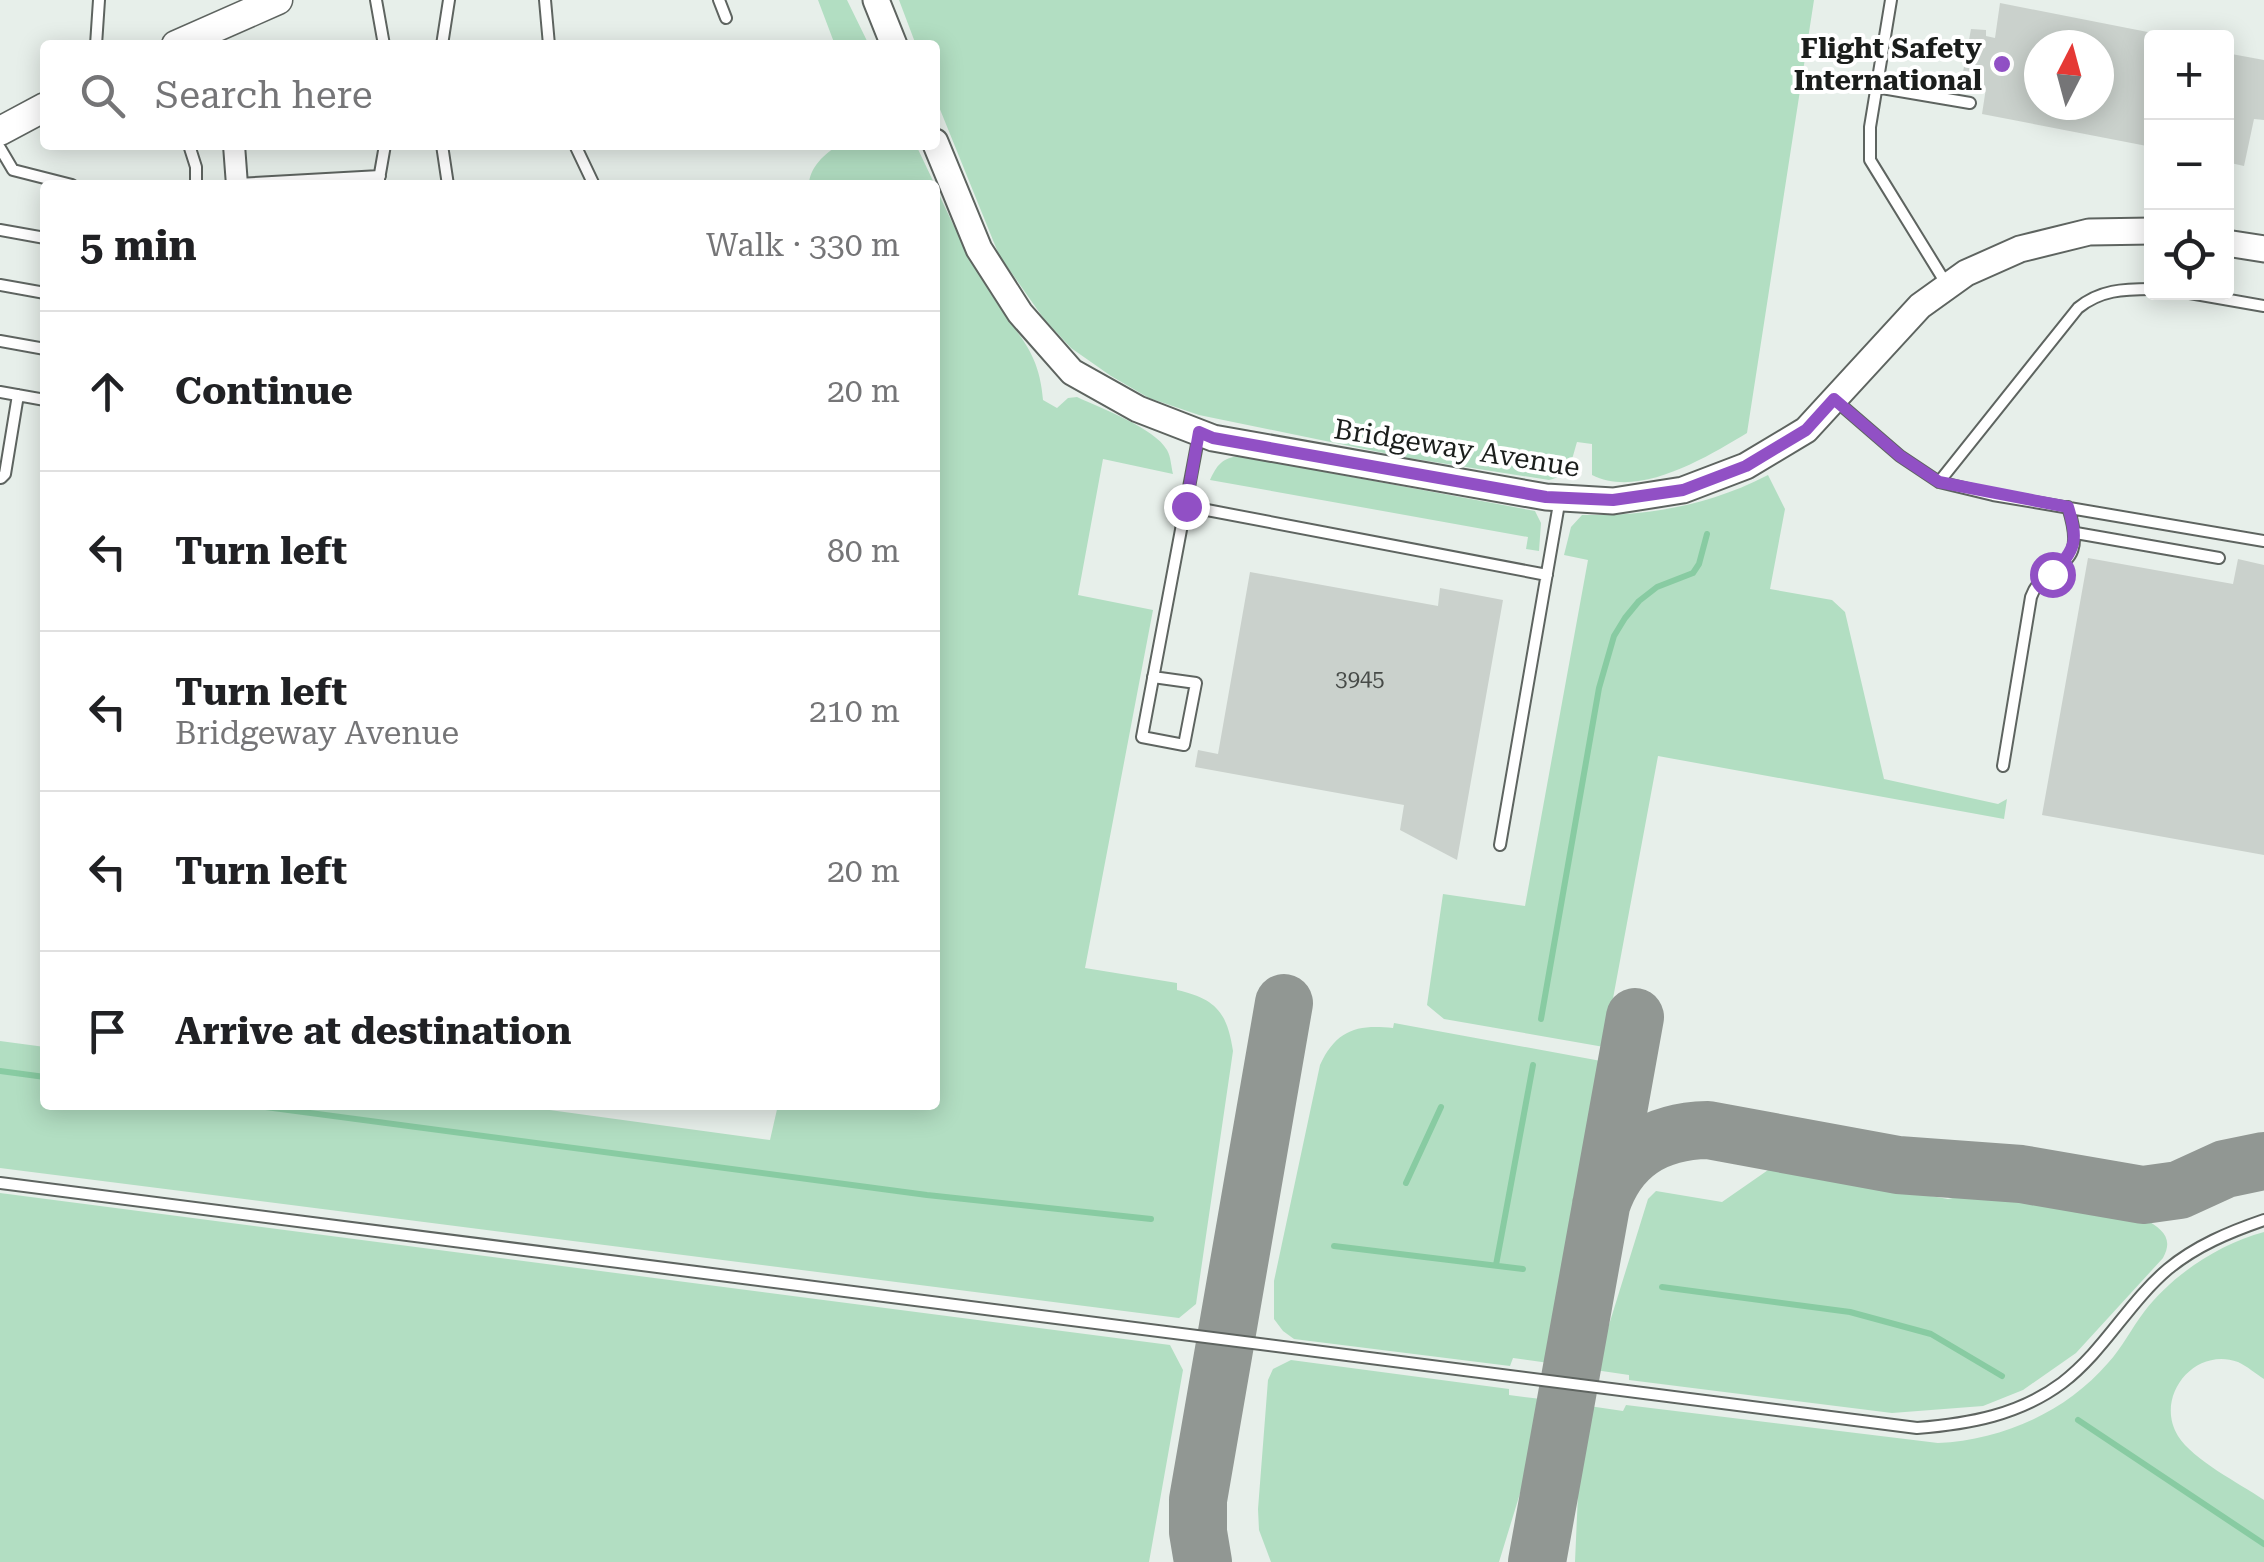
<!DOCTYPE html>
<html lang="en">
<head>
<meta charset="utf-8">
<style>
  :root { --surface:#fff; --page:#f2f2f2; --text:#202124; --muted:#757577; --line:#e0e0e0 }
  body { margin:0; font-family:"Roboto Serif",serif; background:var(--page); color:var(--text) }
  .controls { position:absolute; right:30px; top:30px; display:grid; overflow:hidden; border-radius:10px; box-shadow:0 5px 25px #0003 }
  .controls button { width:90px; height:90px; display:grid; place-items:center; padding:0; border:0; border-bottom:2px solid var(--line); background:var(--surface); color:var(--text); font:50px sans-serif }
  .compass { position:absolute; left:2024px; top:30px; width:90px; height:90px; border-radius:50%; background:var(--surface); box-shadow:0 5px 25px #0003; rotate:6deg }
  .stop { position:absolute; width:30px; height:30px; margin:-22px; border:8px solid #9150c5; border-radius:50%; background:#fff }
  .stop.end { background:#9150c5; border-color:#fff; box-shadow:0 2px 10px #0008 }
  .list { margin:0; padding:0; list-style:none }
  h2 { display:flex; justify-content:space-between; align-items:center; height:130px; margin:0; padding:0 40px; font-size:42px }
  h2 small { font-size:32px; font-weight:400; color:var(--muted) }
  .list li { display:grid; grid-template-columns:65px 1fr auto; gap:30px; align-items:center; box-sizing:border-box; height:160px; padding:0 40px; border-top:2px solid var(--line) }
  .list b { display:block; font-size:38px; white-space:nowrap }
  .list p { margin:0; font-size:32px; white-space:nowrap; color:var(--muted) }
  .list em { font-size:32px; font-style:normal; color:var(--muted) }
  .icon { flex:none; width:55px; height:55px; fill:none; stroke:currentColor; stroke-width:2; stroke-linecap:round; stroke-linejoin:round }
  .map { position:relative; flex:none; width:2264px; height:1562px; overflow:hidden }
  .search { position:absolute; background:var(--surface); box-shadow:0 5px 25px #0003; left:40px; top:40px; width:900px; height:110px; display:flex; align-items:center; gap:25px; box-sizing:border-box; padding:0 35px; border-radius:10px; color:var(--muted); font-size:38px }
  .panel { position:absolute; background:var(--surface); box-shadow:0 5px 25px #0003; left:40px; top:180px; width:900px; height:930px; border-radius:10px }
  .map>svg:first-child { display:block }
  .green { fill:#b2dec2 }
  .lines { fill:none; stroke-linecap:round; stroke-linejoin:round }
  .stream { stroke:#88cba2; stroke-width:6 }
  .taxiway { stroke:#919793; stroke-width:58 }
  .building { fill:#cad1cc; fill-rule:evenodd }
  .service-casing { stroke:#5e6460; stroke-width:14 }
  .minor-casing { stroke:#5e6460; stroke-width:24 }
  .tertiary-casing { stroke:#5e6460; stroke-width:29 }
  .secondary-casing { stroke:#5e6460; stroke-width:31 }
  .service { stroke:#fff; stroke-width:10 }
  .minor { stroke:#fff; stroke-width:20 }
  .tertiary { stroke:#fff; stroke-width:25 }
  .secondary { stroke:#fff; stroke-width:28 }
  .route { stroke:#9150c5; stroke-width:12 }
  .poi-dot { fill:#9150c5; stroke:#fff; stroke-width:4 }
  .labels { text-anchor:middle; dominant-baseline:central; stroke-width:8; stroke-linejoin:round; paint-order:stroke }
  .number-label { font-size:22px; fill:#474b48 }
  .poi-label { font-size:28px; font-weight:bold; fill:#1b1e1c; stroke:#fff; text-anchor:end }
  .street-label { font-size:28px; fill:#1b1e1c; stroke:#fff }
</style>
</head>
<body>
<div class="map">
<svg width="2264" height="1562" viewBox="0 0 2264 1562">
  <rect width="100%" height="100%" fill="#e7efea"/>
  <path class="green" d="M818,0h29l22,45h-34z
    M899,0h915l-67,433c-40,24 -108,66 -155,42v-31l-15,-2c-6,19 -6,33 -28,38l-146,-23 -204,-42 -50,-17 -38,-22 -40,-28 -27,-29 -45,-64 -64,-158v-52h-19z
    M839,145h77l19,40h-126c0,-17 16,-32 30,-40z
    M935,186c18,38 35,76 58,111 25,40 46,53 50,103l14,8 11,-10 9,-1c23,11 78,31 90,53 4,7 4,16 6,24l-70,-15 -25,136 75,15 -68,358 92,15v7c39,9 50,22 56,61l-37,253 -17,14 -1179,-150v-127l45,6v58h468l257,35 8,-35h157z
    M1239,456l296,55 6,12 -2,28 -13,-2 2,-12 -318,-57c7,-15 12,-22 29,-24z
    M1768,475l17,34 -15,80 62,11 13,12 39,167 114,25 9,-5 -3,20 -346,-63 -54,291 -160,-28 -17,-14 16,-111 82,12 63,-346 -24,-5 7,-28 11,-12c66,1 126,-9 186,-40z
    M1394,1023l207,38 -52,302 -36,-5 -3,8 -216,-27 -11,-8 -9,-12v-38l46,-216c16,-35 37,-41 73,-37z
    M1771,1168l177,31 33,-7 164,27c17,10 29,19 18,39l-87,95 -53,37 -40,16 -91,7 -263,-33v-5l-34,-5 53,-171 8,-8 66,11z
    M0,1193l1170,152 13,25 -34,192h-1149z
    M2264,1232v147c-8,-5 -17,-13 -26,-17 -44,-16 -84,35 -60,74 15,24 61,47 86,64v62h-689l4,-91 10,-65 34,5 3,-6 312,38c64,-3 128,-31 170,-80 14,-15 23,-34 36,-51 28,-37 75,-68 120,-80z
    M1291,1360l218,29v6l32,4 -8,52 -34,111h-228l-12,-32 -1,-21 10,-129 5,-11z"/>
  <g class="lines">
    <path class="stream" d="M1541,1019l58,-331 15,-52 11,-18 14,-17 18,-14 36,-14 6,-9 8,-30
      M0,1071l45,6
      M250,1105l677,90 224,24
      M1406,1183l35,-76
      M1334,1246l189,23
      M1496,1265l37,-200
      M1662,1287l188,25 81,22 71,42
      M2078,1420l186,124"/>
    <path class="taxiway" d="M1601,1205c17,-51 54,-74 107,-75l190,35 123,9 122,21 36,-5 46,-21 39,-8
      M1203,1562l-5,-30v-32l86,-497
      M1537,1562l98,-545"/>
  </g>
  <path class="building" d="M2000,3l168,33 -16,2v109l-170,-33 4,-26 -25,-5 10,-54 15,1v6l9,2zM2039,45h60v60h-60z
    M2226,53l38,7v60l-10,-1 -10,47 -18,-4z
    M2088,558l145,26 5,-25 26,6v290l-222,-40z
    M1250,572l188,34 2,-18 63,12 -46,260 -57,-30 4,-25 -209,-38 3,-17 20,4z"/>
  <g class="lines">
    <g class="service-casing">
      <path id="service" d="M376,0l8,45
        M545,0l4,45
        M719,0l7,18
        M1891,0l-21,127v33l77,125
        M96,45l3,-45
        M442,45l7,-45
        M1876,87l94,16
        M189,145l7,22v18
        M442,145l6,40
        M575,145l19,40
        M0,148l13,22 59,15
        M238,184l142,-8
        M378,185l7,-40
        M0,230l45,8
        M0,285l45,8
        M2184,292l80,14
        M0,341l45,8
        M0,392l45,8
        M1834,399l66,57 39,26 54,13 271,46
        M1,478l4,-4 13,-79
        M1939,482l139,-174c22,-18 45,-19 74,-19
        M1186,506l361,69
        M2076,533l143,25
        M1153,677l43,6 -12,62 -42,-8 57,-303
        M2003,766l28,-169c16,-42 59,-21 37,-90
        M1500,845l60,-347
        M0,1183l1917,245c52,-4 102,-13 145,-45 42,-32 66,-80 106,-114 28,-23 61,-37 96,-49"/>
    </g>
    <g class="minor-casing">
      <path id="minor" d="M234,145l3,40"/>
    </g>
    <g class="tertiary-casing">
      <path id="tertiary" d="M876,0l18,45
        M935,142l44,107 41,64 52,59 66,37 75,29 333,59 67,4 70,-11 63,-24 60,-36 114,-124 46,-33 54,-24 69,-17 63,-1
        M2226,243l38,6"/>
    </g>
    <g class="secondary-casing">
      <path id="secondary" d="M176,45l102,-45
        M0,131l45,-24"/>
    </g>
    <use href="#service" class="service"/>
    <use href="#minor" class="minor"/>
    <use href="#tertiary" class="tertiary"/>
    <use href="#secondary" class="secondary"/>
  </g>
  <g class="lines">
    <path class="route" d="M1186,506l13,-74 14,6 333,59 67,3 70,-10 63,-24 60,-36 28,-31 66,57 39,26 129,25c10,33 9,41 -16,67"/>
  </g>
  <circle class="poi-dot" cx="2002" cy="64" r="10"/>
  <g class="labels">
    <g class="number-label">
      <text x="1360" y="678">3945</text>
    </g>
    <g class="poi-label">
      <text x="1982" y="48">Flight Safety<tspan x="1982" dy="32">International</tspan></text>
    </g>
    <g class="street-label">
      <text transform="translate(1457 448) rotate(9)">Bridgeway Avenue</text>
    </g>
  </g>
</svg>
<div class="controls">
<button>+</button>
<button>−</button>
<button><svg class="icon" aria-label="locate" viewBox="0 0 24 24"><circle cx="12" cy="12" r="6"/><path d="M12 2v4M12 18v4M2 12h4M18 12h4"/></svg></button>
</div>
<svg class="compass" viewBox="-18 -18 36 36"><path d="M0-13l5 13h-10z" fill="#e53935"/><path d="M0 13l5-13h-10z" fill="#757577"/></svg>
<div class="stop" style="left:2052px;top:574px"></div>
<div class="stop end" style="left:1186px;top:506px"></div>
<div class="search"><svg class="icon" aria-label="search" viewBox="0 0 24 24"><circle cx="10" cy="10" r="6"/><path d="M15 15l6 6"/></svg>Search here</div>
<section class="panel">
<h2>5 min<small>Walk · 330 m</small></h2>
<ul class="list">
<li><svg class="icon" aria-label="ahead" viewBox="0 0 24 24"><path d="M12 20V5M6 11l6-6 6 6"/></svg><div><b>Continue</b></div><em>20 m</em></li>
<li><svg class="icon" aria-label="left" viewBox="0 0 24 24"><path d="M17 20v-9H6M10 6l-5 5 5 5"/></svg><div><b>Turn left</b></div><em>80 m</em></li>
<li><svg class="icon" aria-label="left" viewBox="0 0 24 24"><path d="M17 20v-9H6M10 6l-5 5 5 5"/></svg><div><b>Turn left</b><p>Bridgeway Avenue</p></div><em>210 m</em></li>
<li><svg class="icon" aria-label="left" viewBox="0 0 24 24"><path d="M17 20v-9H6M10 6l-5 5 5 5"/></svg><div><b>Turn left</b></div><em>20 m</em></li>
<li><svg class="icon" aria-label="arrive" viewBox="0 0 24 24"><path d="M6 21V4h12l-3 4 3 4H6"/></svg><div><b>Arrive at destination</b></div></li>
</ul>
</section>
</div>
</body>
</html>
